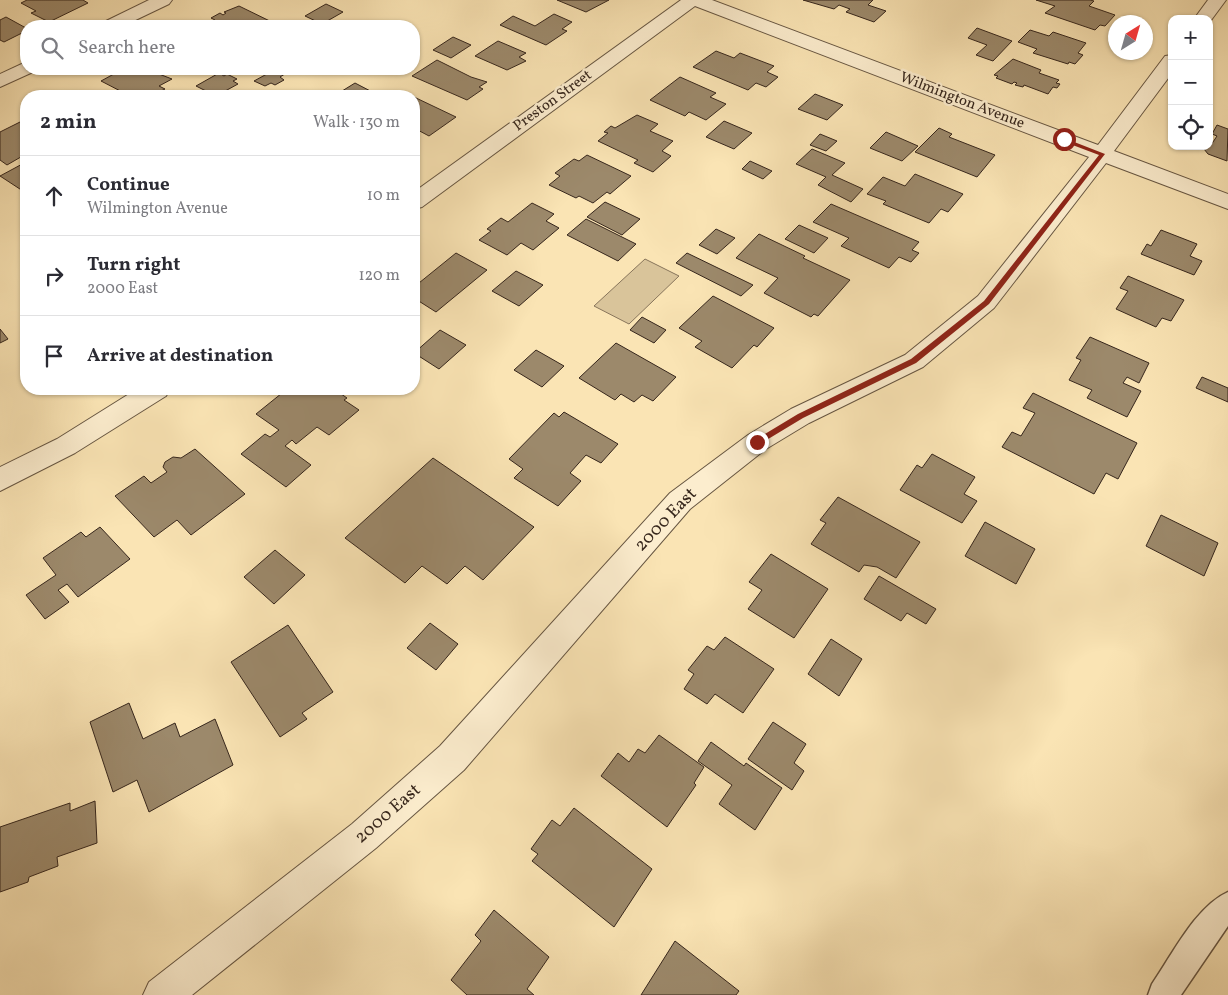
<!DOCTYPE html>
<html lang="en">
<head>
<meta charset="utf-8">
<style>
  :root { --surface:#fff; --page:#f7f7f7; --text:#2b2b33; --muted:#7c7c81; --line:#e1e1e2 }
  body { margin:0; font-family:Vollkorn,serif; background:var(--page); color:var(--text) }
  .controls { position:absolute; right:15px; top:15px; display:grid; overflow:hidden; border-radius:10px; box-shadow:0 1px 4px #0004 }
  .controls button { width:45px; height:45px; display:grid; place-items:center; padding:0; border:0; border-bottom:1px solid var(--line); background:var(--surface); color:var(--text); font:25px sans-serif }
  .compass { position:absolute; left:1108px; top:15px; width:45px; height:45px; border-radius:50%; background:var(--surface); box-shadow:0 1px 4px #0004; rotate:37deg }
  .stop { position:absolute; width:15px; height:15px; margin:-11px; border:4px solid #8f2418; border-radius:50%; background:#fff }
  .stop.end { background:#8f2418; border-color:#fff; box-shadow:0 1px 5px #0008 }
  .list { margin:0; padding:0; list-style:none }
  h2 { display:flex; justify-content:space-between; align-items:center; height:65px; margin:0; padding:0 20px; font-size:21px }
  h2 small { font-size:16px; font-weight:400; color:var(--muted) }
  .list li { display:grid; grid-template-columns:32px 1fr auto; gap:15px; align-items:center; box-sizing:border-box; height:80px; padding:0 20px; border-top:1px solid var(--line) }
  .list b { display:block; font-size:19px; white-space:nowrap }
  .list p { margin:0; font-size:16px; white-space:nowrap; color:var(--muted) }
  .list em { font-size:16px; font-style:normal; color:var(--muted) }
  .icon { flex:none; width:28px; height:28px; fill:none; stroke:currentColor; stroke-width:2; stroke-linecap:round; stroke-linejoin:round }
  .map { position:relative; flex:none; width:1228px; height:995px; overflow:hidden }
  .search { position:absolute; background:var(--surface); box-shadow:0 1px 4px #0004; left:20px; top:20px; width:400px; height:55px; display:flex; align-items:center; gap:12px; box-sizing:border-box; padding:0 18px; border-radius:20px; color:var(--muted); font-size:19px }
  .panel { position:absolute; background:var(--surface); box-shadow:0 1px 4px #0004; left:20px; top:90px; width:400px; height:305px; border-radius:20px }
  .map>svg:first-child { display:block }
  .green { fill:#d9c49a; stroke:#88755b }
  .building { fill:#9c896b; stroke:#36261c }
  .lines { fill:none; stroke-linecap:round; stroke-linejoin:round }
  .service-casing { stroke:#675642; stroke-width:3 }
  .minor-casing { stroke:#675642; stroke-width:2 }
  .service { fill:#fcedce; fill-rule:evenodd }
  .minor { fill:#fcedce; fill-rule:evenodd }
  .route { fill:#8f2418 }
  .labels { text-anchor:middle; dominant-baseline:central; stroke-width:5; stroke-linejoin:round; paint-order:stroke }
  .far-street-label { font-size:15px; fill:#36261c; stroke:#fcedce }
  .street-label { font-size:18px; fill:#36261c; stroke:#fcedce }
</style>
</head>
<body>
<div class="map">
<svg width="1228" height="995" viewBox="0 0 1228 995">
  <rect width="100%" height="100%" fill="#fae4b4"/>
  <filter id="stains"><feTurbulence type="fractalNoise" baseFrequency=".004" numOctaves="4"/><feColorMatrix values="0 0 0 0 .2 0 0 0 0 .09 0 0 0 0 .02 0 0 0 .5 -.17"/></filter>
  <radialGradient id="worn" r=".72"><stop offset=".6" stop-color="#630" stop-opacity="0"/><stop offset="1" stop-color="#630" stop-opacity=".3"/></radialGradient>
  <path class="green" d="M645,259l34,17 -50,48 -35,-18z"/>
  <path class="building" d="M27,0h56l5,3 -39,19 -18,-9 5,-2 -15,-8z
    M557,0h52l-23,12z
    M803,0h70l-5,5 18,6 -12,11 -28,-10 4,-3 -11,-4 -5,4z
    M1036,0h54l4,1 -5,5 26,9 -10,11 -5,-1 -5,5 -50,-17 10,-7z
    M326,4l17,8 -21,12 -17,-8z
    M239,6l41,20 -74,-1 9,-5 -4,-2 9,-5 3,2 3,-2 -2,-1z
    M554,14l18,8 -10,7 5,2 -21,14 -46,-20 13,-9 22,10z
    M6,17l20,11v3l-22,11 -4,-2v-20z
    M977,28l35,13 -19,20 -17,-6 11,-10 -19,-7z
    M1030,30l19,6 4,-4 33,11 -8,10 5,2 -8,9 -6,-2 -1,2 -35,-11 4,-4 -19,-7z
    M453,37l18,8 -20,13 -18,-8z
    M498,41l28,12 -7,4 7,4 -19,9 -32,-14z
    M716,51l18,7 6,-5 34,13 -7,6 11,5 -12,10 -10,-4 -8,7 -55,-23z
    M1013,59l28,11 -2,3 20,7 -3,3 4,1 -3,4 -4,-1 -5,7 -24,-9 -1,2 -8,-2 2,-2 -3,-1 -2,2 -16,-6 2,-2 -4,-1z
    M437,60l34,17 16,5 -8,5 4,2 -16,11 -55,-24z
    M123,69h23l26,10 -13,7 6,3 -14,7h-21l-29,-15z
    M276,69l12,3 -8,5 4,3 -9,5 -4,-2 -6,3 -11,-5z
    M219,73l5,3 3,-2 10,5 -4,2 5,3 -22,12 -20,-10z
    M680,77l36,16 -6,4 16,7 -20,16 -17,-8 -4,4 -35,-16z
    M355,83l23,12 -44,1z
    M79,91l9,5h-20z
    M815,94l28,11 -16,15 -29,-11z
    M414,97l42,20 -27,19 -15,-8z
    M637,115l21,9 -8,7 23,10 -11,10 9,5 -18,16 -19,-9 4,-3 -40,-19 10,-8 -4,-1 7,-6 4,2z
    M724,121l28,12 -18,16 -28,-12z
    M20,122l6,4v28l-19,11 -7,-5v-28z
    M1217,125l11,4 -1,32 -19,-7 -4,-5 7,-4 6,-9 -5,-2z
    M939,128l13,6 -3,3 46,18 -18,22 -62,-25z
    M886,132l32,14 -16,15 -32,-13z
    M820,134l17,7 -11,10 -16,-6z
    M812,149l33,14 -13,12 31,14 -12,13 -33,-17 8,-8 -30,-13z
    M587,155l44,21 -21,18 -3,-2 -14,11 -14,-7 -3,2 -27,-13 11,-9 -5,-3 19,-14 5,2z
    M750,161l22,10 -9,8 -21,-10z
    M26,162v31l-26,-17z
    M915,174l48,20 -15,18 -7,-3 -12,14 -46,-19 3,-3 -19,-7 16,-17 22,9z
    M605,202l35,17 -18,16 -35,-18z
    M532,203l22,11 -8,7 13,7 -26,22 -12,-7 -14,12 -28,-15 12,-9 -4,-2 14,-11 7,4z
    M831,204l88,38 -7,8 7,3 -8,9 -12,-5 -10,11 -48,-22 8,-8 -36,-16z
    M586,219l50,25 -18,17 -51,-26z
    M799,225l29,13 -14,15 -29,-14z
    M716,229l19,9 -18,16 -18,-9z
    M1161,230l36,14 -7,12 12,5 -8,14 -53,-21 6,-10 4,2z
    M759,234l46,22 -2,2 47,22 -32,36 -4,-2 -3,3 -47,-24 14,-15 -42,-20z
    M456,253l31,17 -51,42 -22,-14v-11z
    M687,253l66,32 -12,11 -65,-33z
    M516,271l27,14 -24,21 -27,-15z
    M1128,276l56,24 -13,21 -9,-3 -6,9 -40,-18 12,-18 -8,-3z
    M713,296l61,32 -17,19 -3,-2 -22,23 -37,-21 7,-6 -23,-13z
    M642,317l24,13 -12,13 -24,-13z
    M0,329l8,10 -8,4z
    M440,330l26,15 -27,24 -25,-16z
    M1090,337l59,26 -10,20 -12,-6 -4,6 18,8 -14,26 -40,-19 5,-8 -23,-10 12,-20 -5,-2z
    M616,343l60,34 -23,24 -11,-6 -8,7 -13,-8 -6,6 -36,-22z
    M536,350l28,16 -22,21 -28,-17z
    M1202,377l26,11v14l-32,-14z
    M287,389l6,2 2,-2h39l13,9 -3,2 15,10 -30,25 -12,-8 -21,17 -4,-4 -7,6 26,19 -25,22 -45,-33 24,-20 5,3 9,-7 -23,-16z
    M1033,393l104,50 -19,36 -12,-6 -12,21 -92,-47 10,-15 9,4 14,-23 -12,-5z
    M564,412l54,32 -17,19 -15,-8 -16,18 11,8 -23,25 -44,-28 9,-9 -14,-10 45,-46 5,4z
    M195,449l50,45 -54,41 -14,-15 -23,17 -39,-41 29,-20 7,7 16,-11 -4,-5 2,-5 8,-5 8,1z
    M932,454l43,23 -11,17 13,7 -15,22 -62,-33 17,-25 5,3z
    M433,458l101,69 -51,53 -18,-14 -18,18 -25,-18 -17,17 -60,-45z
    M838,497l82,45 -24,36 -19,-11 -13,-2 -5,7 -48,-28 15,-21 -6,-3z
    M1161,515l57,28 -14,33 -58,-30z
    M985,522l50,27 -19,35 -51,-28z
    M100,527l30,32 -52,38 -11,-13 -9,6 11,12 -24,17 -19,-24 30,-20 -13,-17 38,-26 5,5z
    M275,550l30,25 -31,29 -30,-27z
    M771,554l57,35 -34,49 -46,-29 14,-19 -13,-8z
    M879,576l57,33 -10,15 -19,-11 -6,8 -37,-22z
    M430,623l28,21 -22,26 -29,-22z
    M288,625l45,67 -31,21 5,6 -27,18 -49,-75z
    M725,637l49,32 -31,44 -28,-19 -8,10 -23,-15 10,-15 -6,-4 19,-24 7,4z
    M831,639l31,20 -23,37 -31,-22z
    M129,703l14,36 32,-16 5,14 35,-18 18,46 -84,47 -12,-32 -24,12 -23,-70z
    M773,722l33,22 -12,19 10,8 -12,19 -44,-31z
    M659,735l45,32 -10,16 2,2 -29,42 -66,-51 17,-23 11,9 9,-13 7,4z
    M711,742l33,24 2,-3 36,25 -27,42 -36,-26 13,-19 -34,-24z
    M95,801l2,42 -40,14 1,9 -29,11 -1,5 -28,10v-65l70,-24v8z
    M574,808l78,61 -38,58 -82,-66 6,-7 -7,-5 21,-29 8,6z
    M494,910l55,47 -22,32 7,6h-67l-16,-15 30,-39 -6,-6z
    M675,941l64,50 -3,4h-95z"/>
  <g class="lines">
    <g class="service-casing">
      <path id="service" d="M1228,892v34l-47,69h-33l4,-11c20,-29 44,-78 76,-92z"/>
    </g>
    <g class="minor-casing">
      <path id="minor" d="M149,0h23l-3,4 -46,22h-22l3,-4z
        M681,0h31l386,145 67,-89 7,-1v18l-58,78 114,43v15l-122,-46 -112,145 -71,59 -114,56 -43,26 -76,60 -226,261 -88,78 -184,147h-49l6,-13 203,-158 88,-78 230,-253 78,-58 43,-26 114,-54 73,-59 111,-139 -394,-151 -273,201 -8,2v-17z
        M1208,0h18l-17,23v-4h-15z
        M26,62v7h9l-2,3 -33,15v-13z
        M137,389h33l-4,7 -91,57 -75,38v-24l57,-28z"/>
    </g>
    <use href="#service" class="service"/>
    <use href="#minor" class="minor"/>
  </g>
  <path class="route" d="M1064,138l41,16 -116,150 -73,59 -113,55 -43,26h-5v-4l43,-26 113,-55 73,-58 115,-146 -37,-14z"/>
  <g class="labels">
    <g class="far-street-label">
      <text transform="translate(553 101) rotate(-36)">Preston Street</text>
      <text transform="translate(962 101) rotate(21)">Wilmington Avenue</text>
    </g>
    <g class="street-label">
      <text transform="translate(666 520) rotate(-46)">2000 East</text>
      <text transform="translate(388 814) rotate(-41)">2000 East</text>
    </g>
  </g>
  <rect width="100%" height="100%" filter="url(#stains)"/>
  <rect width="100%" height="100%" fill="url(#worn)"/>
</svg>
<div class="controls">
<button>+</button>
<button>−</button>
<button><svg class="icon" aria-label="locate" viewBox="0 0 24 24"><circle cx="12" cy="12" r="6"/><path d="M12 2v4M12 18v4M2 12h4M18 12h4"/></svg></button>
</div>
<svg class="compass" viewBox="-18 -18 36 36"><path d="M0-13l5 13h-10z" fill="#e53935"/><path d="M0 13l5-13h-10z" fill="#7c7c81"/></svg>
<div class="stop" style="left:1064px;top:139px"></div>
<div class="stop end" style="left:757px;top:442px"></div>
<div class="search"><svg class="icon" aria-label="search" viewBox="0 0 24 24"><circle cx="10" cy="10" r="6"/><path d="M15 15l6 6"/></svg>Search here</div>
<section class="panel">
<h2>2 min<small>Walk · 130 m</small></h2>
<ul class="list">
<li><svg class="icon" aria-label="ahead" viewBox="0 0 24 24"><path d="M12 20V5M6 11l6-6 6 6"/></svg><div><b>Continue</b><p>Wilmington Avenue</p></div><em>10 m</em></li>
<li><svg class="icon" aria-label="right" viewBox="0 0 24 24"><path d="M7 20v-9h11M14 6l5 5-5 5"/></svg><div><b>Turn right</b><p>2000 East</p></div><em>120 m</em></li>
<li><svg class="icon" aria-label="arrive" viewBox="0 0 24 24"><path d="M6 21V4h12l-3 4 3 4H6"/></svg><div><b>Arrive at destination</b></div></li>
</ul>
</section>
</div>
</body>
</html>
